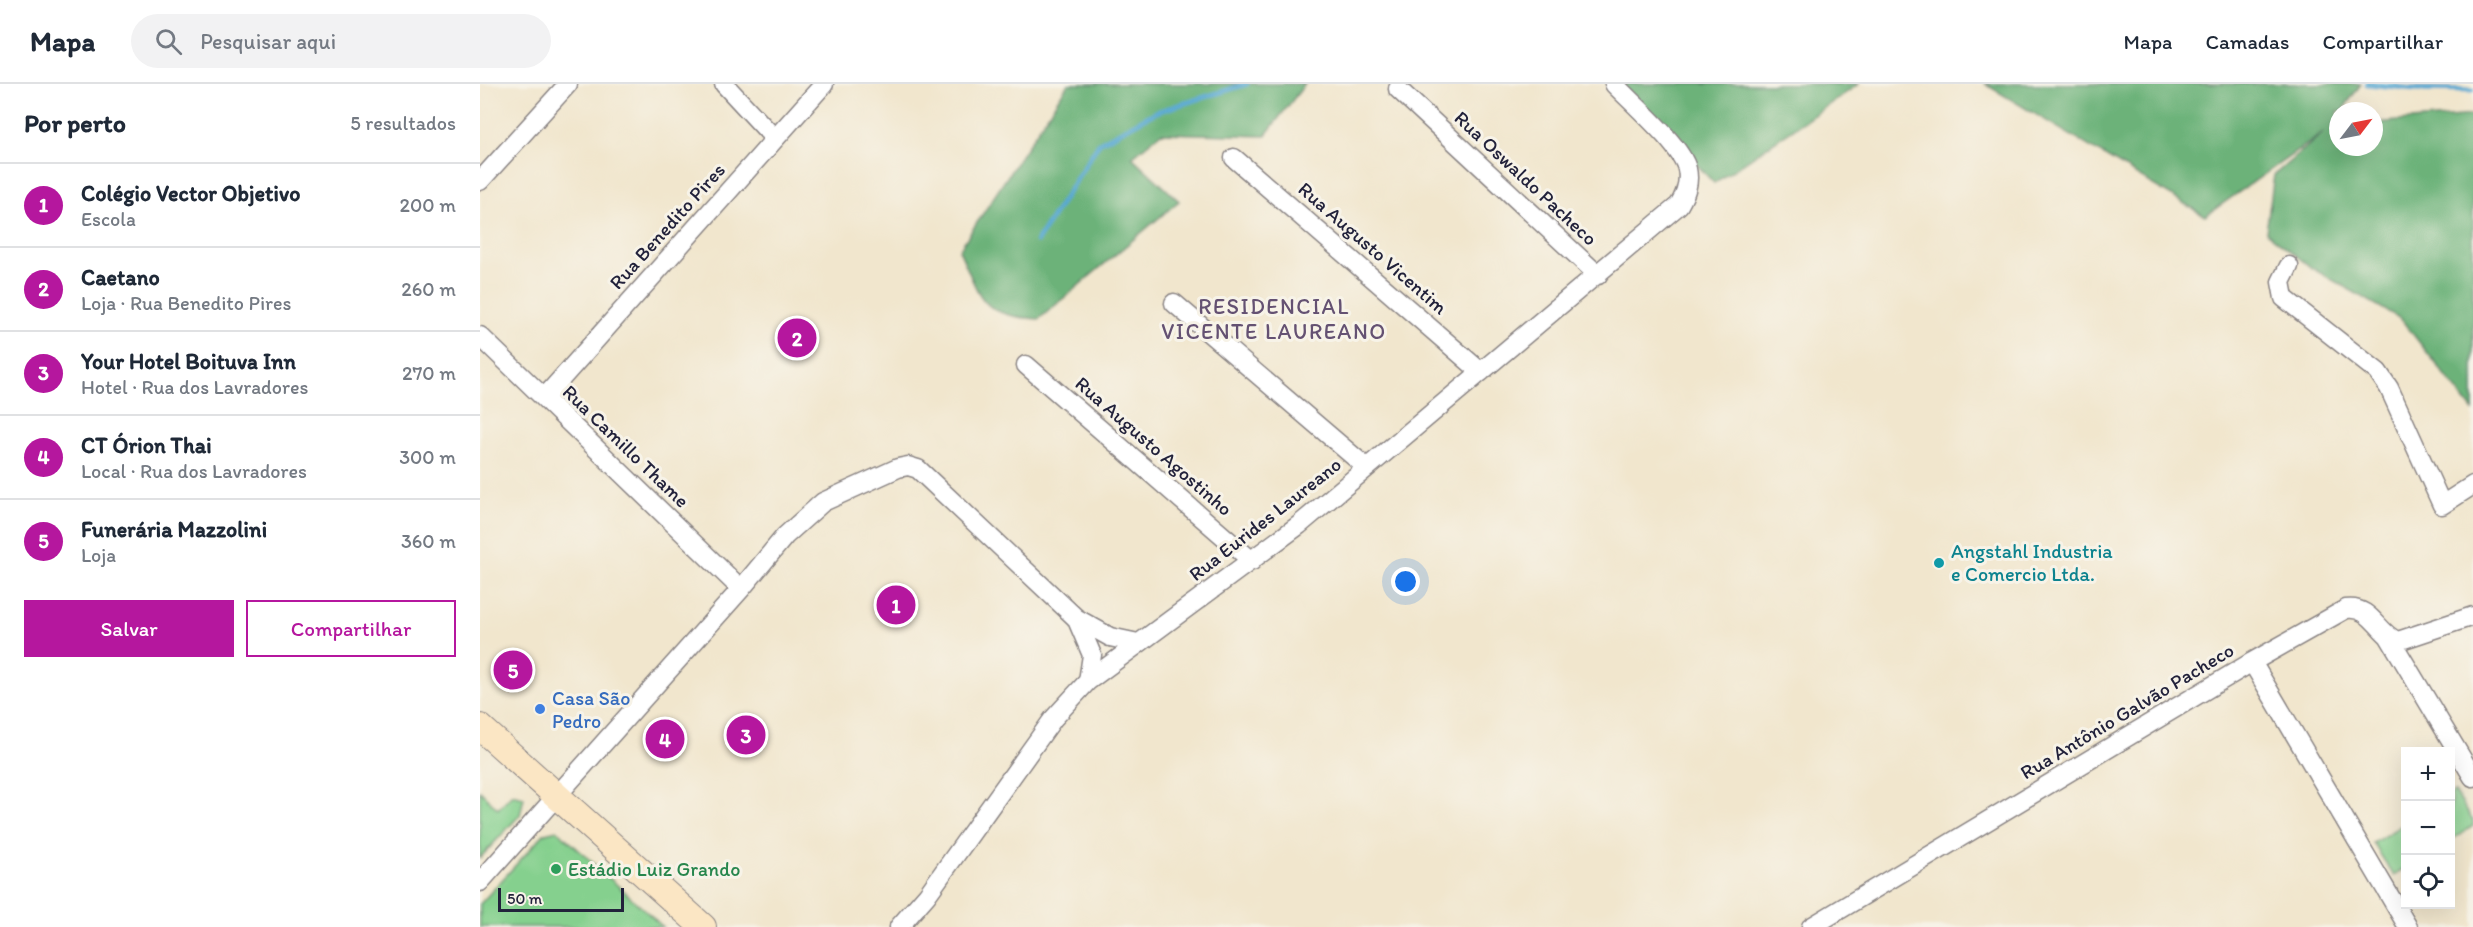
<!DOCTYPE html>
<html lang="pt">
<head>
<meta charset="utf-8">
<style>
  :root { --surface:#fff; --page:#f2f2f3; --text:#1f2937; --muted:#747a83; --line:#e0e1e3; --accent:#b5179e }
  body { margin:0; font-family:Itim,sans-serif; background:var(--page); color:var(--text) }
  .controls { position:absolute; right:18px; bottom:18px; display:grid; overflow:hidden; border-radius:0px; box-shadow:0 6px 24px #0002 }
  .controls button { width:54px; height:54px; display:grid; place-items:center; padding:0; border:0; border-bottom:2px solid var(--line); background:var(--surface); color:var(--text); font:30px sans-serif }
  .compass { position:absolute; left:1849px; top:18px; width:54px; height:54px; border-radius:50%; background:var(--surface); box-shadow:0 6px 24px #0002; rotate:58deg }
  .scale { position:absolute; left:18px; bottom:15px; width:126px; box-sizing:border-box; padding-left:6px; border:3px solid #22223b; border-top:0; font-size:16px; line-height:21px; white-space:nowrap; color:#22223b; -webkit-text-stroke:4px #f7f3e8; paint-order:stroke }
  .you { position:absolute; left:926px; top:498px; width:21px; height:21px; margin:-15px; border:4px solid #fff; border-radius:50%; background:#1a73e8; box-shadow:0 0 0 9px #1a73e833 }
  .badge { display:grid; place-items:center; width:39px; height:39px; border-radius:50%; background:var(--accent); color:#fff; font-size:20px; font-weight:700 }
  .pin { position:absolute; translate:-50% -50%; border:3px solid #fff; box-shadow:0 2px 6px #0006 }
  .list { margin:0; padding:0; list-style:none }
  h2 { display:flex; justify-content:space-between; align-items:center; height:78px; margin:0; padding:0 24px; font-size:26px }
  h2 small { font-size:20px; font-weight:400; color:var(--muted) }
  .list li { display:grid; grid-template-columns:39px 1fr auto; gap:18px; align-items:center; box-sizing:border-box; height:84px; padding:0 24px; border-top:2px solid var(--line) }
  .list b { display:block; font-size:22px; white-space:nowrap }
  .list p { margin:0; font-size:20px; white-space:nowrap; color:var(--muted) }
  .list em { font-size:20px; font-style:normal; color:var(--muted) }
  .actions { display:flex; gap:12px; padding:18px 24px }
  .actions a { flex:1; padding:14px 0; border:2px solid var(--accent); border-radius:0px; text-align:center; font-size:21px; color:var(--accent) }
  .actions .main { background:var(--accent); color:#fff }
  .icon { flex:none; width:33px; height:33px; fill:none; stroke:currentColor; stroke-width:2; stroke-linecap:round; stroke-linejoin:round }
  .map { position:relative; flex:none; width:1993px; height:843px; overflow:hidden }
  header { display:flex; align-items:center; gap:36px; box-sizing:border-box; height:84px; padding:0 30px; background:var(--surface); border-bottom:2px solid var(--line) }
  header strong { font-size:28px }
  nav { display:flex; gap:33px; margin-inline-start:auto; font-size:21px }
  .search { width:420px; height:54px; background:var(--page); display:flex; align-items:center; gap:15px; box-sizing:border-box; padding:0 21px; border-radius:33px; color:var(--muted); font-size:22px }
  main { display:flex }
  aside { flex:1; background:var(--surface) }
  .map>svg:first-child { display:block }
  .green { fill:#85d08e; stroke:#547964; stroke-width:1.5 }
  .forest { fill:#6cb279; stroke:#476a5a; stroke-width:1.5 }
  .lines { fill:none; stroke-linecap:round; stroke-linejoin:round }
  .stream { stroke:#58a9d3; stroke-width:5 }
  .minor-casing { stroke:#8a8484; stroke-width:21 }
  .secondary-casing { stroke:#8a8484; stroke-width:28 }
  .minor { stroke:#fff; stroke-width:18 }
  .secondary { stroke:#fbe6c4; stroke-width:26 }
  .culture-dot { fill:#0f9aa8; stroke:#f7f3e8; stroke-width:2 }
  .shop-dot { fill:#3f7fe0; stroke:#f7f3e8; stroke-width:2 }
  .leisure-dot { fill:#2e9e5b; stroke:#f7f3e8; stroke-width:2 }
  .labels { text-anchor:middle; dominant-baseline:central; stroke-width:6; stroke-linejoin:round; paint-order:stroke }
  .street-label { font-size:20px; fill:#22223b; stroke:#f7f3e8 }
  .culture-label { font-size:20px; fill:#0d838f; stroke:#f7f3e8; text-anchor:start }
  .shop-label { font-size:20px; fill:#366cbe; stroke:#f7f3e8; text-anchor:start }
  .leisure-label { font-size:20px; fill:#27864d; stroke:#f7f3e8; text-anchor:start }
  .quarter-label { font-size:22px; letter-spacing:1.5px; fill:#645172; stroke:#f7f3e8 }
</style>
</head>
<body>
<header>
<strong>Mapa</strong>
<div class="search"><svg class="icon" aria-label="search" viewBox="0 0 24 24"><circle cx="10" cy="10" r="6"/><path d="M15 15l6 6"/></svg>Pesquisar aqui</div>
<nav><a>Mapa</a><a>Camadas</a><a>Compartilhar</a></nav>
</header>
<main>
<aside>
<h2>Por perto<small>5 resultados</small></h2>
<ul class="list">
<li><span class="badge">1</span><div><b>Colégio Vector Objetivo</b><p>Escola</p></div><em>200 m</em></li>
<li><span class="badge">2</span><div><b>Caetano</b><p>Loja · Rua Benedito Pires</p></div><em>260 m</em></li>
<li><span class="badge">3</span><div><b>Your Hotel Boituva Inn</b><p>Hotel · Rua dos Lavradores</p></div><em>270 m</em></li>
<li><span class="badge">4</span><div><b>CT Órion Thai</b><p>Local · Rua dos Lavradores</p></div><em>300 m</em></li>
<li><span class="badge">5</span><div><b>Funerária Mazzolini</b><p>Loja</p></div><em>360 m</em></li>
</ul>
<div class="actions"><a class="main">Salvar</a><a>Compartilhar</a></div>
</aside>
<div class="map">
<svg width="1993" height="843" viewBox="0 0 1993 843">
  <rect width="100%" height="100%" fill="#f7f3e8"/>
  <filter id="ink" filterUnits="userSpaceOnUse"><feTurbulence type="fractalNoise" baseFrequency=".0167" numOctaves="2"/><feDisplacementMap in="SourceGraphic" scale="12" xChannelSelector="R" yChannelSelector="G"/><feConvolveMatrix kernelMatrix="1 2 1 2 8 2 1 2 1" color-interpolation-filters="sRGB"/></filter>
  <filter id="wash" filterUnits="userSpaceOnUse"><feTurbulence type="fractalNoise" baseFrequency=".008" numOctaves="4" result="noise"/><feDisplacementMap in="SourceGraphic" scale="24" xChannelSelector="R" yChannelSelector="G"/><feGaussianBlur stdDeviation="1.35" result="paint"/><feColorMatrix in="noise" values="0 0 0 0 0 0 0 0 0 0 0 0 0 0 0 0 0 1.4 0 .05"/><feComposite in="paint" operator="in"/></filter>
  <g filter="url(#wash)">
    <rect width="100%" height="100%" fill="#f1e6cd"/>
    <path class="green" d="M0,707l18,18 14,-15 12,3 -4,18 -40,43z
      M1975,708l18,29v5l-22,14v-46z
      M1925,739v45l-11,8 -21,-33z
      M77,746l106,97h-183v-23l65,-71z"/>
    <path class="forest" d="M588,0h237l-40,52 -104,-3 -29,24 47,44 -140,118c-60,-4 -57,-19 -80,-69z
      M1141,0h238l-145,99z
      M1505,0h376l-19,27h-4v7l-6,8h6v21h36v-24l99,-8v296l-72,-92 -88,-50 -47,-37 8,-57 49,-42 -118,83z"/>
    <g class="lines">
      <path class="stream" d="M1887,0l49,5 57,1
        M557,157l62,-98 57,-31 91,-28"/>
    </g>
  </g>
  <g filter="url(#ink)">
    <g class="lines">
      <g class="minor-casing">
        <path id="minor" d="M244,0l51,55
          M918,5l200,186
          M754,74l247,214
          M0,97l88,-97
          M1809,182l-8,16 3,16 94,74 11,16 53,117 31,-20
          M694,219l192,164
          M0,252l261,253
          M546,281l226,196
          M64,314l280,-314
          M597,536l15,35 -4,26
          M1909,553l84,140
          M1772,578l156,265
          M0,798l261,-293 44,-53 38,-34 75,-34 10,-2 10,3 158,149 34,19 28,6
          M419,843l28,-32 126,-176 35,-38 211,-156 380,-320c7,-12 11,-23 8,-36 -5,-23 -56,-67 -73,-85
          M1331,843l441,-265 94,-53c26,-4 32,26 52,32l75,-25"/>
      </g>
      <g class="secondary-casing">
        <path id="secondary" d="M0,643l223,200"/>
      </g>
      <use href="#minor" class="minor"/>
      <use href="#secondary" class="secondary"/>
    </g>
  </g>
  <circle class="culture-dot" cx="1459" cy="479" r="6"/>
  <circle class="shop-dot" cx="60" cy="625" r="6"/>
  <circle class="leisure-dot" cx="76" cy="785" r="6"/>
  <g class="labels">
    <g class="street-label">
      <text transform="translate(1046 94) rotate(43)">Rua Oswaldo Pacheco</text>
      <text transform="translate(187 142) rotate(-48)">Rua Benedito Pires</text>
      <text transform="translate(893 164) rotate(41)">Rua Augusto Vicentim</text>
      <text transform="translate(146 362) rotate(44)">Rua Camillo Thame</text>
      <text transform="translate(674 362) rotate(41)">Rua Augusto Agostinho</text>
      <text transform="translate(785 435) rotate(-38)">Rua Eurides Laureano</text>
      <text transform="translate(1647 627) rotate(-31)">Rua Antônio Galvão Pacheco</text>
    </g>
    <g class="culture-label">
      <text x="1471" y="467">Angstahl Industria<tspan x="1471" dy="23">e Comercio Ltda.</tspan></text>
    </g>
    <g class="shop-label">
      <text x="72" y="614">Casa São<tspan x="72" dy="23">Pedro</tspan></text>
    </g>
    <g class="leisure-label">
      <text x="88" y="785">Estádio Luiz Grando</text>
    </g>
    <g class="quarter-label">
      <text x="794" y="222">RESIDENCIAL<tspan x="794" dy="25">VICENTE LAUREANO</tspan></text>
    </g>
  </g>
</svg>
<div class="controls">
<button>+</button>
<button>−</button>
<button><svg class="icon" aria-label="locate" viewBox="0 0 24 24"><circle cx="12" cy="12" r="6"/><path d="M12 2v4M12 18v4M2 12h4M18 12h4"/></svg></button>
</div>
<svg class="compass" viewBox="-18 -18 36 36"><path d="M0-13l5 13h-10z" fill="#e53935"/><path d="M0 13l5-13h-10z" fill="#747a83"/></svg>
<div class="scale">50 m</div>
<div class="you"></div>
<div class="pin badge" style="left:416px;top:521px">1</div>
<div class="pin badge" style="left:317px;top:254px">2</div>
<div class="pin badge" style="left:266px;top:651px">3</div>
<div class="pin badge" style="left:185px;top:655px">4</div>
<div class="pin badge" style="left:33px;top:586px">5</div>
</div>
</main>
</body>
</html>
